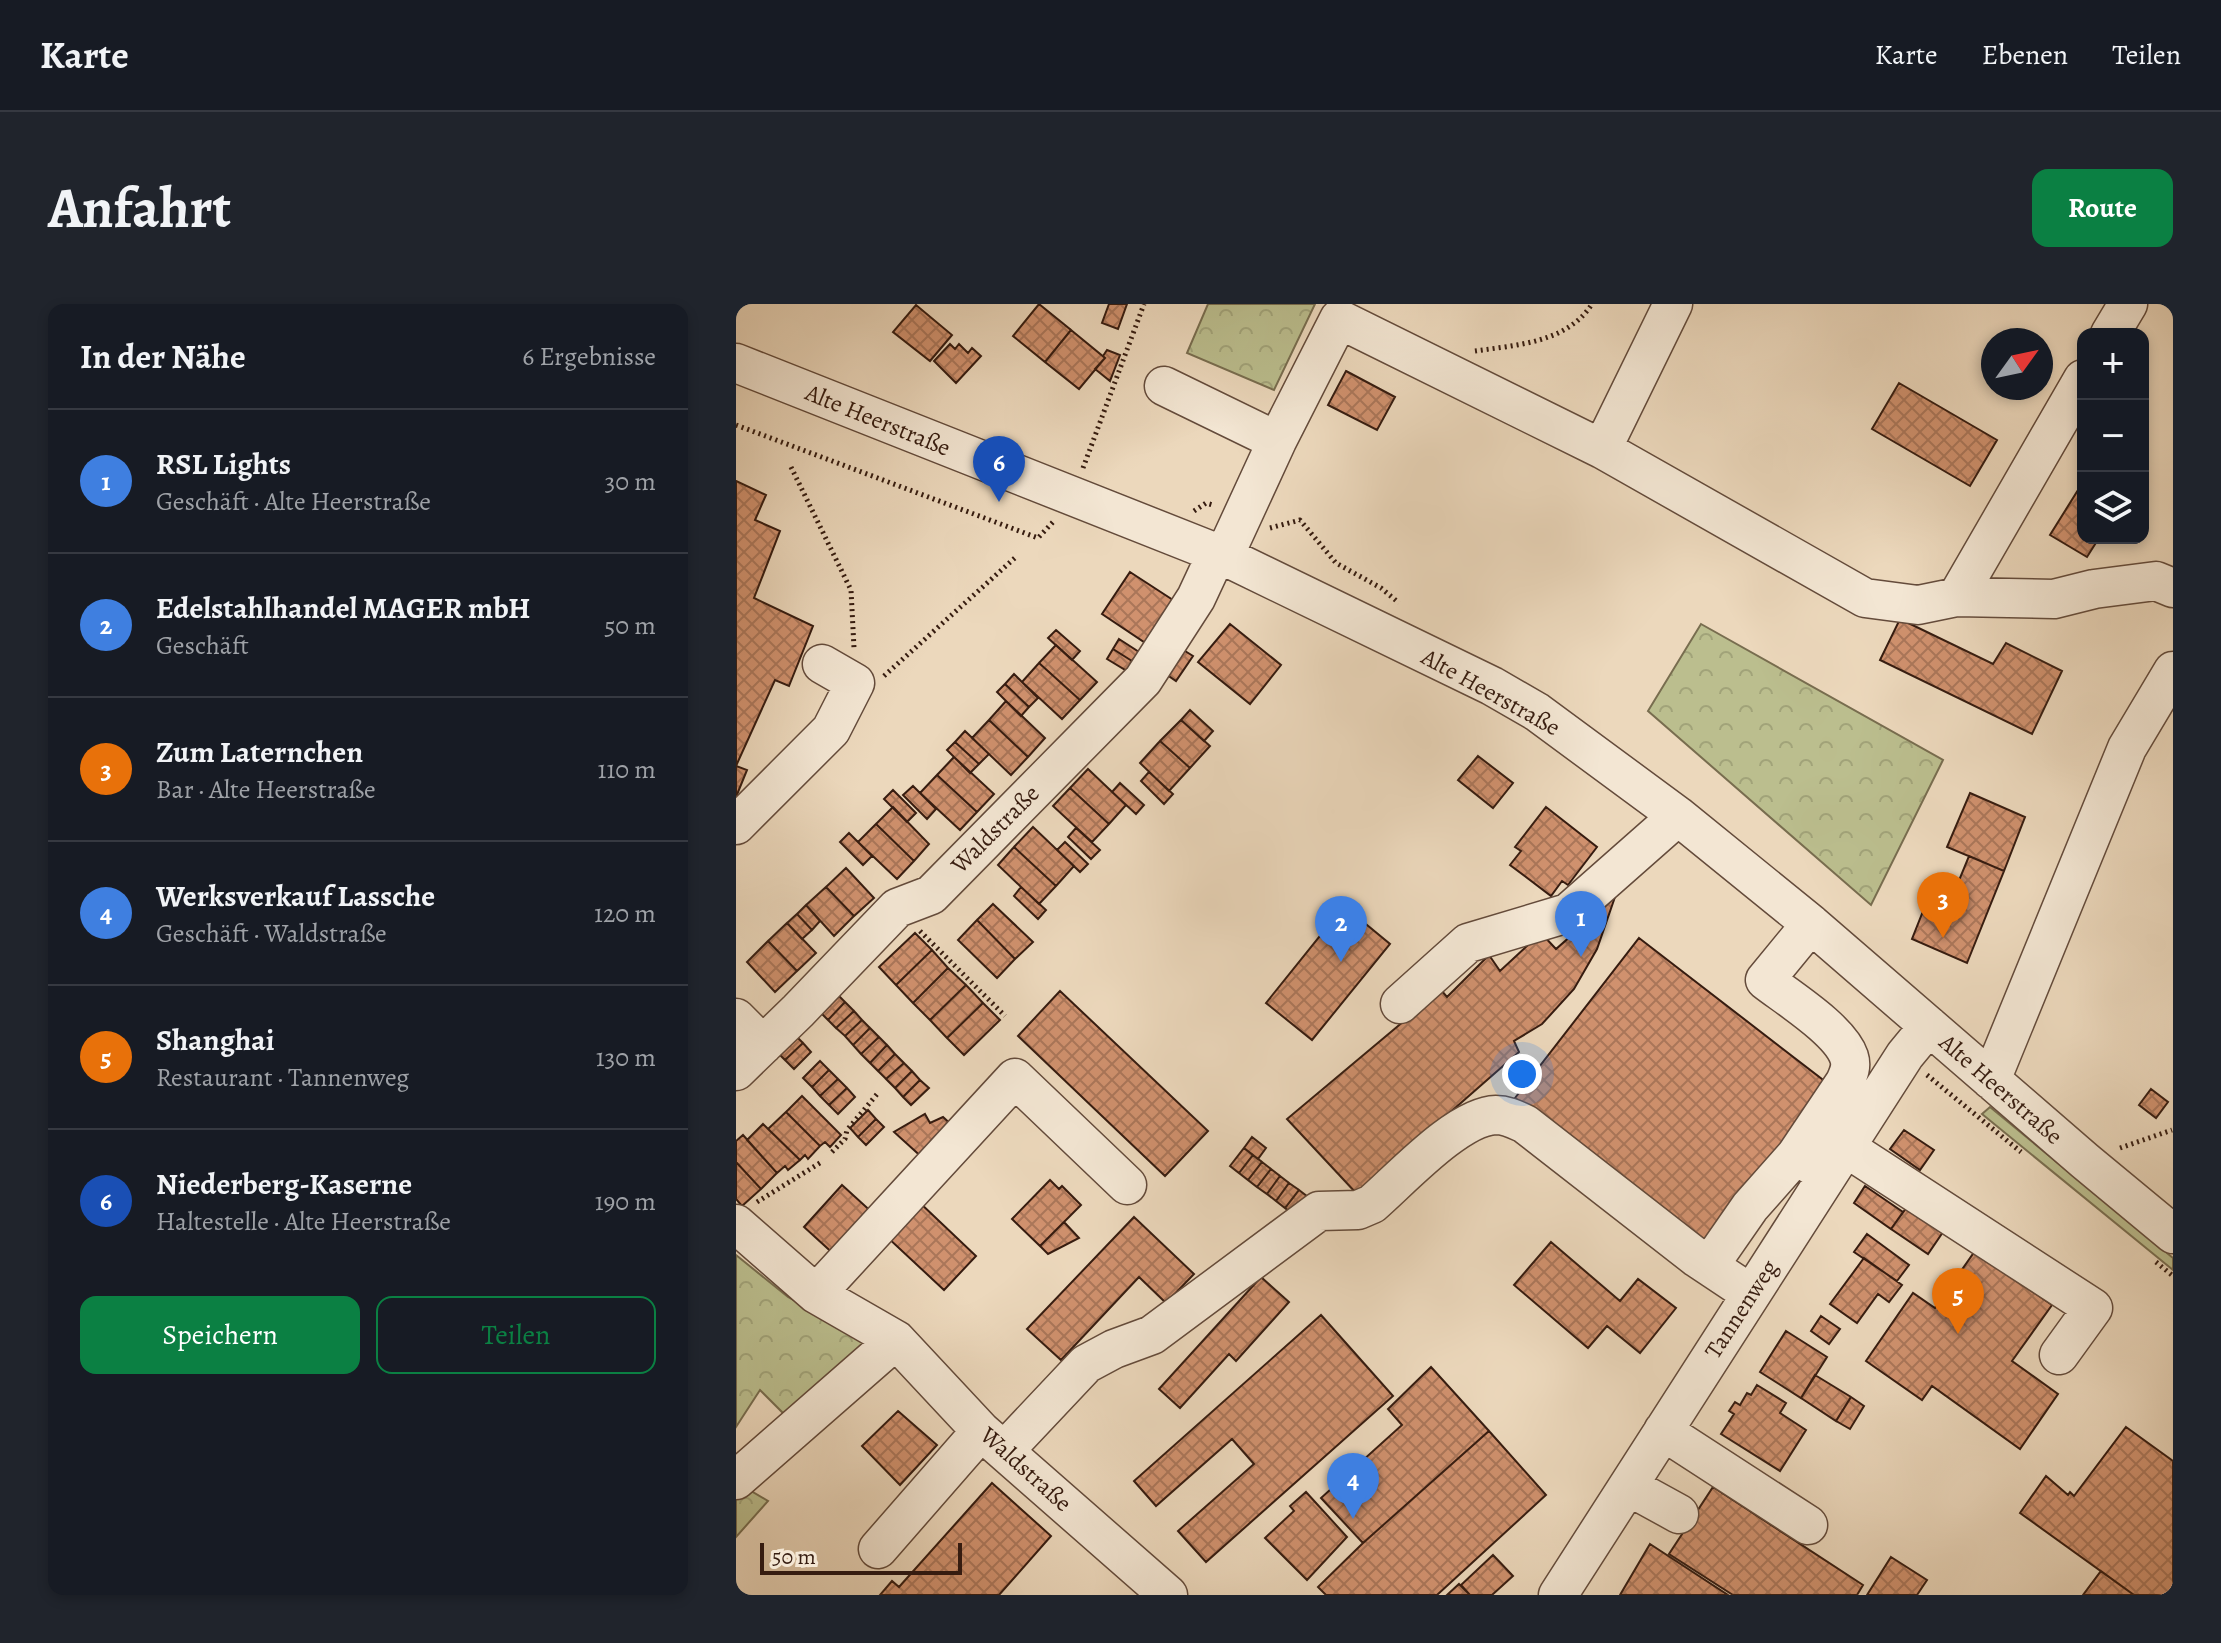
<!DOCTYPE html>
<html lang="de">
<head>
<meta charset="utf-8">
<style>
  :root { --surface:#171b24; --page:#20242c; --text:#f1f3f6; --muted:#9ea1a6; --line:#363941; --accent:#0b8043 }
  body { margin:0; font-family:Alegreya,serif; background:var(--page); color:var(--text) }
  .controls { position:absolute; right:24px; top:24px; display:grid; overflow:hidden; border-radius:16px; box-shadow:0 4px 12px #0003 }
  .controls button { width:72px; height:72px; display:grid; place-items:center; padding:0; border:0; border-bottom:2px solid var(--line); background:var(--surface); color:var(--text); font:40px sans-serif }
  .compass { position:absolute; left:1245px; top:24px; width:72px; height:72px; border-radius:50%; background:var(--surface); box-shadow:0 4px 12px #0003; rotate:57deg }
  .scale { position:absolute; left:24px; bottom:20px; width:202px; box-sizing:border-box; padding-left:8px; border:4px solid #361c10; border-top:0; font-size:22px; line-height:28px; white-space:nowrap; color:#361c10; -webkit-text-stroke:6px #f3e6d3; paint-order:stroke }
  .you { position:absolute; left:786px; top:770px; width:28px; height:28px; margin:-20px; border:6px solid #fff; border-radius:50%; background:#1a73e8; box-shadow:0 0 0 12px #1a73e833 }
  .badge { display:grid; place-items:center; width:52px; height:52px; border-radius:50%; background:var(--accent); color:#fff; font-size:26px; font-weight:700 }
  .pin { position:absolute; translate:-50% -66px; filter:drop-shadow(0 2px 4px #0008) }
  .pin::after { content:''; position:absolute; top:42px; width:28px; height:24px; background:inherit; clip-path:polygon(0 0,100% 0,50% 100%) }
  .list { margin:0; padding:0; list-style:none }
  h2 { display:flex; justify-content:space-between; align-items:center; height:104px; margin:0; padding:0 32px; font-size:34px }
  h2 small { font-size:26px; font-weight:400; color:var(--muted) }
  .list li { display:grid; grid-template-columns:52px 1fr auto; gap:24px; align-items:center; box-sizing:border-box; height:144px; padding:0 32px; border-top:2px solid var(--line) }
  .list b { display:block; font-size:30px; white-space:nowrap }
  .list p { margin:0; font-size:26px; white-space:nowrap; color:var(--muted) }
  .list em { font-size:26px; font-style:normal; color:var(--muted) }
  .actions { display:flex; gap:16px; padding:24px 32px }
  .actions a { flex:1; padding:18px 0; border:2px solid var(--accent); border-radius:16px; text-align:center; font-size:28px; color:var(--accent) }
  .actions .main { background:var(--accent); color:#fff }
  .icon { flex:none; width:44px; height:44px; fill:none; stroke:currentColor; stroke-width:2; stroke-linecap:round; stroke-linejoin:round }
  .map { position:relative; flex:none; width:1437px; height:1291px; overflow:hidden; border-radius:16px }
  header { display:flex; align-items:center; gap:48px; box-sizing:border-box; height:112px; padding:0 40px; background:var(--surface); border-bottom:2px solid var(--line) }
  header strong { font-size:38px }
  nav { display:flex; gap:44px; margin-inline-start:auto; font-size:28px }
  .intro { display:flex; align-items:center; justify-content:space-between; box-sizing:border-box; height:192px; padding:0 48px }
  h1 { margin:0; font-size:56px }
  .button { padding:20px 36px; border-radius:16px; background:var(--accent); color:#fff; font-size:28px; font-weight:700 }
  main { display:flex; gap:48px; padding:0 48px }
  aside { flex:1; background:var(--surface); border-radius:16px; box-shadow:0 4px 12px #0003 }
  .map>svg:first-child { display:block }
  .green { fill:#bbbe8e; stroke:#786d4f; stroke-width:2 }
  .forest { fill:url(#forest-crowns); stroke:#786d4f; stroke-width:2 }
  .building { fill:url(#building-cross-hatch); stroke:#361c10; stroke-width:2 }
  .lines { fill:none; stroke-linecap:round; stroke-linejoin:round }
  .minor-casing { stroke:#644b3b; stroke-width:41 }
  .path { stroke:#361c10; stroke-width:5; stroke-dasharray:2 4; stroke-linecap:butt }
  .minor { stroke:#f3e6d3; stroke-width:38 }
  .labels { text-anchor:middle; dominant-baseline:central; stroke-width:7; stroke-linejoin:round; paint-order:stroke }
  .street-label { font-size:24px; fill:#361c10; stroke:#f3e6d3 }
</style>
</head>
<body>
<header>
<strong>Karte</strong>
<nav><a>Karte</a><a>Ebenen</a><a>Teilen</a></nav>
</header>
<div class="intro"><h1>Anfahrt</h1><a class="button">Route</a></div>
<main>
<aside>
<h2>In der Nähe<small>6 Ergebnisse</small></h2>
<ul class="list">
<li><span class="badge" style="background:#3f7fe0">1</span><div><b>RSL Lights</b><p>Geschäft · Alte Heerstraße</p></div><em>30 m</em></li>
<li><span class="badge" style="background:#3f7fe0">2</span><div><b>Edelstahlhandel MAGER mbH</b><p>Geschäft</p></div><em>50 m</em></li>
<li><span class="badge" style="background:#e8710a">3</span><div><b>Zum Laternchen</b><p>Bar · Alte Heerstraße</p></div><em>110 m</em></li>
<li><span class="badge" style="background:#3f7fe0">4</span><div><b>Werksverkauf Lassche</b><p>Geschäft · Waldstraße</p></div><em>120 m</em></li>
<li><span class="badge" style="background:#e8710a">5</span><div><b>Shanghai</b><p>Restaurant · Tannenweg</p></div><em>130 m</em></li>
<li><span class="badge" style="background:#1a4fb4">6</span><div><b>Niederberg-Kaserne</b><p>Haltestelle · Alte Heerstraße</p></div><em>190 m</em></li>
</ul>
<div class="actions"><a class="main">Speichern</a><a>Teilen</a></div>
</aside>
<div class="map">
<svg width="1437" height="1291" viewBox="0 0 1437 1291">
  <defs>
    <pattern id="forest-crowns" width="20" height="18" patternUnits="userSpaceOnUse" patternTransform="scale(2)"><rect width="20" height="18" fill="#bbbe8e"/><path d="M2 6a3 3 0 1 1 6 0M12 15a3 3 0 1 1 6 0" fill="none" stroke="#a1a379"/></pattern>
    <pattern id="building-cross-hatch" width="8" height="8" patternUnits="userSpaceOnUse" patternTransform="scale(2)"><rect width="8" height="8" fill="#d0916e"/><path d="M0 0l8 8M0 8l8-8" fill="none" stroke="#aa7659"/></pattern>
  </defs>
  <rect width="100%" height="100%" fill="#ecd8bc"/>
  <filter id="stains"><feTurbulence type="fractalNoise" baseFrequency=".0025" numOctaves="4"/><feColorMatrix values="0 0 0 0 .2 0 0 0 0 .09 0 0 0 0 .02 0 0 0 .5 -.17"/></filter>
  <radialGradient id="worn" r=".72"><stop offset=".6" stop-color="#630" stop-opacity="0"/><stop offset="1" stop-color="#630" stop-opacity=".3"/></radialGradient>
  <path class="green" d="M1254,803l183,151v12l-191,-156z"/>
  <path class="forest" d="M472,0h107l-41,86 -87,-37z
    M965,320l242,136 -72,145 -223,-194z
    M0,951l52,42 83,46 -83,75 -28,-28 -24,37z
    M0,1178l32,19 -32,36z"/>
  <path class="building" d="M303,0l32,26 -26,32 -32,-26z
    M373,0h18l-9,25 -16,-6z
    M180,1l36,30 -22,26 -37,-29z
    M335,26l34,28 -26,31 -34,-27z
    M214,40l5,5 4,-5 9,9 4,-5 9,8 -25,27 -22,-22z
    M371,46l13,5 -10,26 -15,-12 10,-11 -2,-2z
    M610,67l49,26 -18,33 -49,-25z
    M1163,79l98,57 -27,46 -98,-57z
    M0,177l30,14 -11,25 25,11 -26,67 59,28 -24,60 -14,-6 -39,86 11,4 -11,27z
    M1347,178v56h16l-12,19 -37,-22z
    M394,268l46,30 -29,42 -45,-30z
    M1164,315l93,45 13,-21 56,28 -30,63 -152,-74z
    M494,320l51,41 -31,39 -52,-42z
    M320,326l24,21 -8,9 -24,-22z
    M383,335l20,13 -7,9 -19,-12z
    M320,341l41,37 -17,18 -41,-37z
    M441,342l16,10 -17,25 -16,-11z
    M377,345l19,12 -5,10 -20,-12z
    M303,359l41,37 -18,19 -40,-37z
    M278,370l24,24 -9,9 -24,-23z
    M269,380l24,23 -8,9 -24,-24z
    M270,397l39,37 -17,19 -39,-37z
    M454,406l23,21 -9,10 -23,-21z
    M253,416l39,37 -17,18 -39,-37z
    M445,416l29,26 -20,22 -30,-27z
    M229,427l24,23 -10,10 -24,-22z
    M424,437l30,27 -21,23 -29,-28z
    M219,438l24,22 -9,9 -23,-23z
    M742,452l35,27 -20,25 -35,-28z
    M218,453l40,37 -17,18 -40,-37z
    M352,465l38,36 -17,19 -39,-36z
    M413,468l24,22 -9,10 -23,-23z
    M201,471l40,37 -17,18 -40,-37z
    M384,479l24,22 -8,9 -24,-22z
    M177,482l23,23 -9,10 -24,-24z
    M334,484l39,36 -17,18 -39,-36z
    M157,486l23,23 -9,9 -23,-23z
    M1234,489l55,24 -21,54 -57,-24z
    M157,503l36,37 -15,17 -38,-37z
    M810,503l51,40 -29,38 -6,-4 -11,15 -41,-31 11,-14 -6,-4z
    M140,520l38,37 -17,18 -39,-37z
    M297,523l41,39 -18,20 -42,-39z
    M340,524l24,22 -9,9 -23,-22z
    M113,529l23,23 -9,9 -23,-23z
    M329,538l23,22 -8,8 -23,-22z
    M278,543l42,39 -17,18 -41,-39z
    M1233,552l35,15 -37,92 -55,-24 19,-48 20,9z
    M110,564l28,30 -20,18 -28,-29z
    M90,583l28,29 -20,20 -28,-31z
    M285,583l25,23 -8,9 -24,-23z
    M879,593l-18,52 -23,40 -32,35 -28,17 5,11 -162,142 -70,-75 154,-129 6,7 42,-42 11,16 41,-38 15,16z
    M257,600l40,38 -18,17 -38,-39z
    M70,601l14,16 -8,9 -15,-16z
    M608,602l46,38 -78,96 -46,-37z
    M61,610l15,16 -10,9 -15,-16z
    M241,616l38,39 -18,19 -39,-38z
    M51,619l29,30 -19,18 -29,-30z
    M179,629l17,17 -36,35 -17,-18z
    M903,634l192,148 -124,161 -192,-149z
    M32,637l29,30 -22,21 -28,-30z
    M196,646l16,18 -35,35 -17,-18z
    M212,664l18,17 -36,35 -17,-17z
    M230,681l17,18 -36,35 -17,-18z
    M324,687l148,140 -43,45 -147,-140z
    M101,690l8,8 -17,18 -9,-9z
    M109,698l9,9 -18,17 -8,-8z
    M247,699l17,17 -36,35 -17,-17z
    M118,707l8,9 -17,16 -9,-8z
    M126,716l8,8 -17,17 -8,-9z
    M134,724l9,9 -18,17 -8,-9z
    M58,730l9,9 -18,17 -9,-9z
    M143,733l8,8 -17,18 -9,-9z
    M67,739l8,9 -17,17 -9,-9z
    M151,741l8,9 -17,17 -8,-8z
    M159,750l9,9 -18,16 -8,-8z
    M84,757l9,9 -17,17 -9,-9z
    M168,759l8,8 -17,17 -9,-9z
    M93,766l9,9 -18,17 -8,-9z
    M176,767l8,9 -17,17 -8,-9z
    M102,775l9,9 -18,17 -9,-9z
    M184,776l9,8 -18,17 -8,-8z
    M111,784l8,9 -17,17 -9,-9z
    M1415,785l17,13 -12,16 -17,-13z
    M66,792l39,39 -11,12 -5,-5 -5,4 -34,-34z
    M132,806l8,9 -18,18 -8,-9z
    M50,808l34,34 -12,13 -3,-4 -5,5 -32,-31z
    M189,810l5,9 13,-6 11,10 -29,33 -31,-28z
    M140,815l8,8 -18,18 -8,-8z
    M27,820l37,36 -12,10 -3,-4 -8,7 -30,-33z
    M1168,826l30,20 -14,20 -30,-21z
    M7,831l34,38 -16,16 -25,-27v-21z
    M516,833l14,11 -8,11 -14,-11z
    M508,844l9,7 -14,18 -9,-7z
    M517,851l9,7 -14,18 -9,-7z
    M0,858l25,27 -19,17 -6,-7z
    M526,858l9,7 -14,18 -9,-7z
    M535,865l9,7 -13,18 -10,-7z
    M544,872l9,7 -13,18 -9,-7z
    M314,876l9,9 3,-3 19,19 -41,41 -28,-27z
    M553,879l10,7 -14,18 -9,-7z
    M106,881l33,30 -38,42 -33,-30z
    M1129,882l38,26 -12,17 -37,-26z
    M563,886l9,7 -14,18 -9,-7z
    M182,897l58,55 -32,34 -58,-54z
    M1171,903l36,25 -15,22 -37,-25z
    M398,913l60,57 -28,29 -27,-26 -78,83 -34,-31z
    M328,918l15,16 -31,16 -8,-8z
    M1131,930l42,31 -12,16 -43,-29z
    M815,938l69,59 18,-22 38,29 -36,45 -33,-27 -19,22 -74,-63z
    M1239,947l77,54 -40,56 46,33 -38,55 -88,-63 -10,14 -56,-39 47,-68 22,15z
    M1128,954l38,27 -13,17 -11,-8 -21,29 -27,-19z
    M525,973l28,25 -53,59 -7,-7 -49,54 -21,-19z
    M585,1011l72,81 -187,166 -28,-31 76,-67 -22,-25 -76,67 -22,-25z
    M1085,1012l19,13 -11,15 -18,-13z
    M1050,1027l41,26 -26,41 -41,-26z
    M695,1063l58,64 -126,112 -42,-45 81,-73 -14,-16z
    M1079,1071l36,22 -15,24 -35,-23z
    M1021,1081l29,18 -6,10 26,17 -26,41 -59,-37 13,-20 -5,-3 6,-9 5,3 7,-12 4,2z
    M1115,1093l13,9 -14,23 -14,-8z
    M162,1107l39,34 -37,40 -38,-39z
    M1390,1123l47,34v134h-39l-114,-82 26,-37 22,19 2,-3 4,4z
    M753,1127l57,64 -109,100h-111l-8,-8 45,-44z
    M256,1179l59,53 -52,59h-119l12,-14 7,6z
    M977,1183l150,98 -6,10h-124l-64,-41z
    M570,1188l41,45 -40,43 -42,-42 29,-27 -4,-5z
    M914,1240l78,51h-108z
    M757,1251l20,21 -21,19h-22l-9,-10z
    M1155,1253l36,23 -10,15h-50z
    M1365,1267l33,24h-51z
    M723,1280l11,11h-23z"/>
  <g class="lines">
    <g class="minor-casing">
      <path id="minor" d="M1374,30l18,-30
        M0,59l488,193 268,130 45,26 141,104 133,108 274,237 88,73
        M428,82l113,55
        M866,145l71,-145
        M488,252l53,-115 62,-122 263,130 263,149 53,7 39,-8 97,2 40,-10 62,-8 17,7
        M1221,293l126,-218
        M0,521l95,-95 24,-47 -33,-19
        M664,700l68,-61 100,-30 110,-97
        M0,714l27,27
        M0,767l62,-60 99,-103 34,-13 212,-215 53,-82 21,-45
        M1255,776l136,-332 46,-77
        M1109,843l248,161 -34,47
        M1060,851l49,-73c4,-9 7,-16 4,-25 -9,-27 -61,-59 -84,-77l46,-56
        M0,920l80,70 80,46 85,91 187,164
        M973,962l41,-59 46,-52 20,13
        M80,990l199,-216 112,107
        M927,1127l145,94
        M268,1147l82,-87 28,-15 38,-14 167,-124 39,-1 14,-6c29,-25 86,-88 124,-89 11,0 20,5 29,9l172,134 54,36
        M0,1176l160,-140
        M892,1182l51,28
        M142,1245l103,-118
        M822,1291l347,-540 24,-29"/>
    </g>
    <path class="path" d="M739,47c41,-6 92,-8 117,-47
      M0,121l302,113 15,-16
      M55,163l60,123 3,58
      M347,164l61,-164
      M458,207l12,-8 7,2
      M534,224l30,-8 36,43 45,25 18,15
      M148,372l133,-120
      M184,627l85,85
      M1191,771l94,77
      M1384,844l52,-18
      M96,848l13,-13 2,-9 31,-37
      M21,898l66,-41
      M1420,958l17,14"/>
    <use href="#minor" class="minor"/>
  </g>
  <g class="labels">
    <g class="street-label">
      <text transform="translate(142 116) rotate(22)">Alte Heerstraße</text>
      <text transform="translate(755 388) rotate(29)">Alte Heerstraße</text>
      <text transform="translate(259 525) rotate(-45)">Waldstraße</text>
      <text transform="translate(1265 785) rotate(41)">Alte Heerstraße</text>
      <text transform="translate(1005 1005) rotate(-57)">Tannenweg</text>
      <text transform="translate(290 1165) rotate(42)">Waldstraße</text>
    </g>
  </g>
  <rect width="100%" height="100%" filter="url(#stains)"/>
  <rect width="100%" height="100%" fill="url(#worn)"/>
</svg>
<div class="controls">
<button>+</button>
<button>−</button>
<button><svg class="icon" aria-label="layers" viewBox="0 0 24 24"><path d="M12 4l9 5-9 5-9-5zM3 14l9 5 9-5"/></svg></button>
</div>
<svg class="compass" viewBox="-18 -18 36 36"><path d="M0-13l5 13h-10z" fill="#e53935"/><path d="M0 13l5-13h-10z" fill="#9ea1a6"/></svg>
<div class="scale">50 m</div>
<div class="you"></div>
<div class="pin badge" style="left:845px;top:653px;background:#3f7fe0">1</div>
<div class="pin badge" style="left:605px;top:658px;background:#3f7fe0">2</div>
<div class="pin badge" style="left:1207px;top:634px;background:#e8710a">3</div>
<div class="pin badge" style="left:617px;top:1215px;background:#3f7fe0">4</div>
<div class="pin badge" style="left:1222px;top:1030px;background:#e8710a">5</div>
<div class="pin badge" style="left:263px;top:198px;background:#1a4fb4">6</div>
</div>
</main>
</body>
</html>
